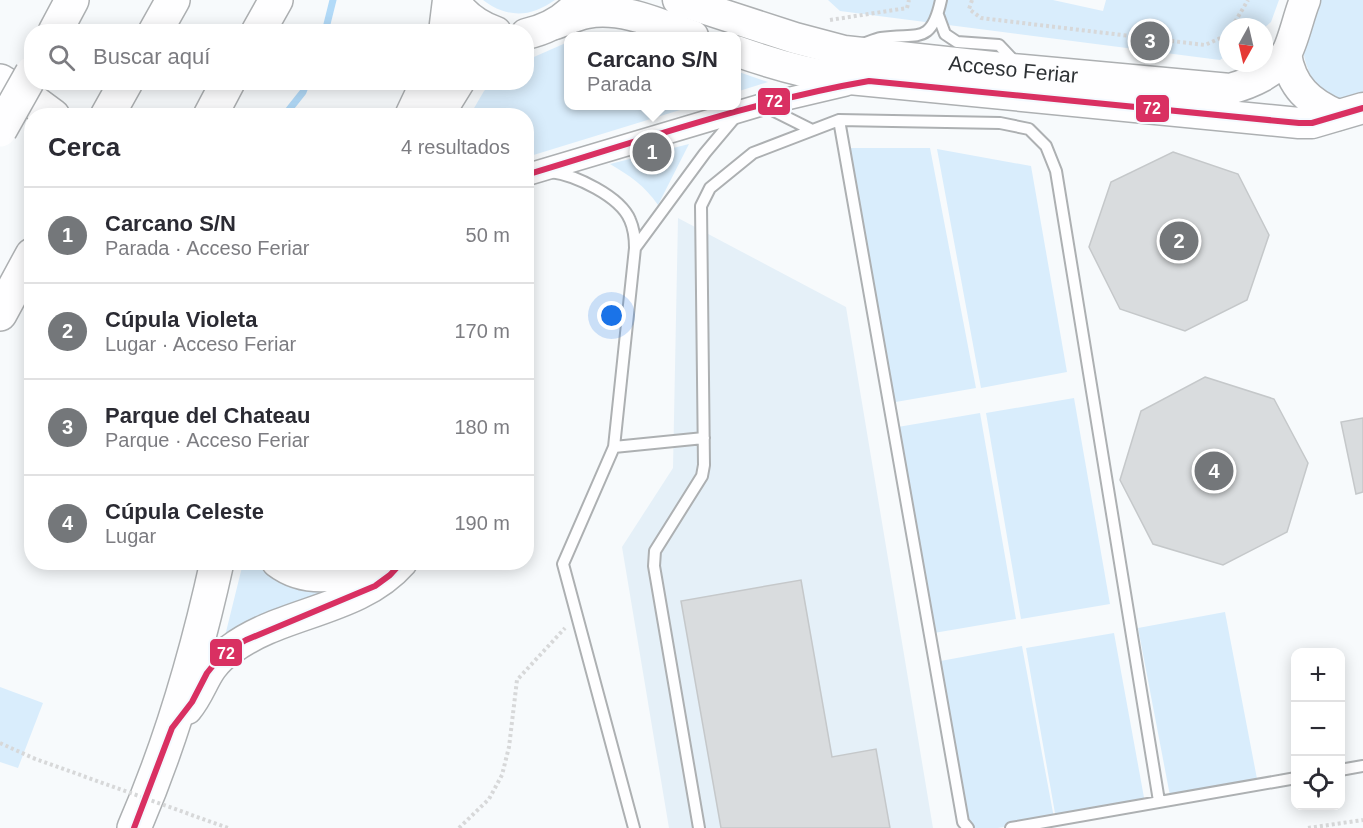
<!DOCTYPE html>
<html lang="es">
<head>
<meta charset="utf-8">
<style>
  :root { --surface:#fff; --page:#f7f7f7; --text:#2b2b33; --muted:#7c7c81; --line:#e1e1e2; --accent:#74777a }
  body { margin:0; font-family:Helvetica,sans-serif; background:var(--page); color:var(--text) }
  .controls { position:absolute; right:18px; bottom:18px; display:grid; overflow:hidden; border-radius:12px; box-shadow:0 3px 15px #0003 }
  .controls button { width:54px; height:54px; display:grid; place-items:center; padding:0; border:0; border-bottom:2px solid var(--line); background:var(--surface); color:var(--text); font:30px sans-serif }
  .compass { position:absolute; left:1219px; top:18px; width:54px; height:54px; border-radius:50%; background:var(--surface); box-shadow:0 3px 15px #0003; rotate:188deg }
  .you { position:absolute; left:612px; top:316px; width:21px; height:21px; margin:-15px; border:4px solid #fff; border-radius:50%; background:#1a73e8; box-shadow:0 0 0 9px #1a73e833 }
  .badge { display:grid; place-items:center; width:39px; height:39px; border-radius:50%; background:var(--accent); color:#fff; font-size:20px; font-weight:700 }
  .pin { position:absolute; translate:-50% -50%; border:3px solid #fff; box-shadow:0 2px 6px #0006 }
  .popup { position:absolute; left:564px; top:32px; width:177px; height:78px; box-sizing:border-box; display:grid; place-content:center; border-radius:12px; background:var(--surface); filter:drop-shadow(0 2px 4px #0005); font-size:20px; white-space:nowrap; color:var(--muted) }
  .popup b { font-size:22px; color:var(--text) }
  .popup::after { content:''; position:absolute; left:50%; top:100%; margin-left:-12px; border:12px solid transparent; border-top-color:var(--surface) }
  .list { margin:0; padding:0; list-style:none }
  h2 { display:flex; justify-content:space-between; align-items:center; height:78px; margin:0; padding:0 24px; font-size:26px }
  h2 small { font-size:20px; font-weight:400; color:var(--muted) }
  .list li { display:grid; grid-template-columns:39px 1fr auto; gap:18px; align-items:center; box-sizing:border-box; height:96px; padding:0 24px; border-top:2px solid var(--line) }
  .list b { display:block; font-size:22px; white-space:nowrap }
  .list p { margin:0; font-size:20px; white-space:nowrap; color:var(--muted) }
  .list em { font-size:20px; font-style:normal; color:var(--muted) }
  .icon { flex:none; width:33px; height:33px; fill:none; stroke:currentColor; stroke-width:2; stroke-linecap:round; stroke-linejoin:round }
  .map { position:relative; flex:none; width:1363px; height:828px; overflow:hidden }
  .search { position:absolute; background:var(--surface); box-shadow:0 3px 15px #0003; left:24px; top:24px; width:510px; height:66px; display:flex; align-items:center; gap:15px; box-sizing:border-box; padding:0 21px; border-radius:24px; color:var(--muted); font-size:22px }
  .panel { position:absolute; background:var(--surface); box-shadow:0 3px 15px #0003; left:24px; top:108px; width:510px; height:462px; border-radius:24px }
  .map>svg:first-child { display:block }
  .built { fill:#e5f0f8 }
  .green { fill:#d9edfc }
  .lines { fill:none; stroke-linecap:round; stroke-linejoin:round }
  .stream { stroke:#b2daf8; stroke-width:7 }
  .building { fill:#d9dcde; stroke:#c5c8ca; stroke-width:1.5 }
  .service-casing { stroke:#adb0b2; stroke-width:14 }
  .minor-casing { stroke:#adb0b2; stroke-width:24 }
  .secondary-casing { stroke:#adb0b2; stroke-width:33 }
  .primary-casing { stroke:#adb0b2; stroke-width:36 }
  .motorway-casing { stroke:#adb0b2; stroke-width:36 }
  .path { stroke:#d7d8d9; stroke-width:4; stroke-dasharray:3 3; stroke-linecap:butt }
  .service { stroke:#fefeff; stroke-width:10 }
  .minor { stroke:#fefeff; stroke-width:21 }
  .secondary { stroke:#fefeff; stroke-width:30 }
  .primary { stroke:#fefeff; stroke-width:33 }
  .motorway { stroke:#fefeff; stroke-width:33 }
  .motorway-bridge-casing { stroke:#adb0b2; stroke-width:36; stroke-linecap:butt }
  .path-bridge { stroke:#d7d8d9; stroke-width:4; stroke-dasharray:3 3; stroke-linecap:butt }
  .motorway-bridge { stroke:#fefeff; stroke-width:33 }
  .bus-1-casing { stroke:#f4faff; stroke-width:10 }
  .bus-1 { stroke:#d93062; stroke-width:6 }
  .labels { text-anchor:middle; dominant-baseline:central; stroke-width:4.5; stroke-linejoin:round; paint-order:stroke }
  .street-label { font-size:21px; fill:#2d3134; stroke:#f4faff }
  .line-badge { stroke:#f4faff; stroke-width:2 }
  .badge-label { font-size:16px; text-anchor:middle; font-weight:bold; fill:#fff }
</style>
</head>
<body>
<div class="map">
<svg width="1363" height="828" viewBox="0 0 1363 828">
  <rect width="100%" height="100%" fill="#f7fafc"/>
  <path class="built" d="M678,218l168,89 87,521h-264l-47,-281 51,-79z"/>
  <path class="green" d="M483,0h72c-24,17 -47,19 -72,0z
    M828,0h225l50,11 3,-11h173l-8,22 -7,6 -36,-1v27l-8,6 -380,-49z
    M1314,0h49v97c-7,1 -16,4 -23,2 -28,-6 -38,-38 -38,-63 0,-11 8,-25 12,-36z
    M568,42v64h125l-166,51 -1,-41 -56,-1 14,-24 8,-8 34,-1 1,-22z
    M736,71l32,11 -32,10z
    M689,144l-31,61c-13,-19 -29,-30 -48,-41z
    M842,148h88l46,240 -86,15z
    M937,149l94,17 36,206 -86,16z
    M1074,398l36,206 -89,15 -35,-206z
    M980,413l36,206 -88,15 -36,-206z
    M243,563h19l10,8 87,9 -134,56z
    M1225,612l33,172 -87,17 -33,-173z
    M1114,633l31,170 -89,16 -30,-171z
    M1022,646l32,172 -56,10h-33l-30,-166z
    M0,687l43,16 -25,65 -18,-6z"/>
  <g class="lines">
    <path class="stream" d="M325,32l8,-32
      M284,116l19,-24 4,-10"/>
  </g>
  <path class="building" d="M1173,152l65,22 31,61 -22,65 -62,31 -65,-22 -31,-62 22,-65z
    M1205,377l69,22 34,64 -21,69 -64,33 -70,-21 -33,-64 21,-69z
    M1363,418v74l-7,2 -15,-72z
    M801,580l31,177 44,-8 14,79h-169l-40,-227z"/>
  <g class="lines">
    <g class="service-casing">
      <path id="service" d="M938,15l7,19 12,8 42,3 17,18
        M863,44c6,-2 12,-5 18,-6 35,-6 50,9 60,-38
        M764,106l48,24
        M839,120l124,702 5,6
        M551,172c24,3 69,24 79,48 4,9 5,18 5,28l-21,199 -51,117 71,264
        M635,248l70,-95 32,-38
        M614,447l90,-9
        M1340,770l23,-4
        M699,828l-45,-262 1,-15 47,-75 2,-11 -3,-259 9,-18 43,-35 86,-33 161,3 29,6 17,17 10,25 103,630
        M1011,828l285,-50"/>
    </g>
    <g class="minor-casing">
      <path id="minor" d="M526,175l235,-70 85,-20"/>
    </g>
    <g class="secondary-casing">
      <g id="secondary">
        <path d="M454,0c10,16 25,26 42,32"/>
        <path id="s1" d="M678,0l117,38 49,13 179,19 207,19c21,-6 44,-15 56,-35 7,-11 13,-40 19,-54"/>
        <path d="M555,24c11,-4 21,-9 32,-11 35,-7 74,12 106,23"/>
        <path d="M444,32l4,-32"/>
        <path d="M526,34c18,-4 31,-10 44,-22"/>
        <path d="M736,51c34,12 68,22 103,27l460,45h13l51,-15"/>
        <path d="M1286,54c5,32 23,49 52,61"/>
        <path d="M410,116l16,-34"/>
        <path d="M438,116l21,-34"/>
        <path d="M277,562c25,19 63,19 88,0"/>
        <path d="M187,709c18,-22 16,-40 43,-59 51,-39 128,-38 172,-88"/>
      </g>
    </g>
    <g class="primary-casing">
      <path id="primary" d="M0,81l30,18 23,17
        M134,828c37,-85 63,-175 83,-266"/>
    </g>
    <g class="motorway-casing">
      <path id="motorway" d="M55,32l17,-32
        M155,32l18,-32
        M258,32l18,-32
        M107,116l19,-34
        M210,116l18,-34
        M0,314l32,-59"/>
    </g>
    <path class="path" d="M972,0l-3,9 12,9 224,27 20,-9 3,-4
      M830,20l77,-12 2,-8
      M1232,27l16,-27
      M0,743l33,15
      M459,828l30,-29 13,-24 7,-28 8,-67 48,-52
      M1308,828l55,-8"/>
    <use href="#service" class="service"/>
    <use href="#minor" class="minor"/>
    <use href="#secondary" class="secondary"/>
    <use href="#primary" class="primary"/>
    <use href="#motorway" class="motorway"/>
    <g class="motorway-bridge-casing">
      <path id="motorway-bridge" d="M0,130l32,-57"/>
    </g>
    <path class="path-bridge" d="M33,758l195,70"/>
    <use href="#motorway-bridge" class="motorway-bridge"/>
    <g class="bus-1-casing">
      <path id="bus-1" d="M526,175c114,-34 227,-74 343,-94l430,42h13l51,-15
        M134,828l38,-100 20,-26 15,-29 8,-10 15,-14 16,-9 129,-54 15,-11 12,-13"/>
    </g>
    <use href="#bus-1" class="bus-1"/>
  </g>
  <g class="labels">
    <g class="street-label">
      <text stroke="none"><textPath href="#s1" startOffset="344">Acceso Feriar</textPath></text>
    </g>
  </g>
  <g class="line-badge">
    <rect x="757" y="87" width="34" height="29" rx="6" fill="#d93062"/>
    <rect x="1135" y="94" width="35" height="29" rx="6" fill="#d93062"/>
    <rect x="209" y="638" width="34" height="29" rx="6" fill="#d93062"/>
  </g>
  <g class="badge-label">
    <text x="774" y="107">72</text>
    <text x="1152" y="114">72</text>
    <text x="226" y="659">72</text>
  </g>
</svg>
<div class="controls">
<button>+</button>
<button>−</button>
<button><svg class="icon" aria-label="locate" viewBox="0 0 24 24"><circle cx="12" cy="12" r="6"/><path d="M12 2v4M12 18v4M2 12h4M18 12h4"/></svg></button>
</div>
<svg class="compass" viewBox="-18 -18 36 36"><path d="M0-13l5 13h-10z" fill="#e53935"/><path d="M0 13l5-13h-10z" fill="#7c7c81"/></svg>
<div class="you"></div>
<div class="pin badge" style="left:652px;top:152px">1</div>
<div class="popup"><b>Carcano S/N</b>Parada</div>
<div class="pin badge" style="left:1179px;top:241px">2</div>
<div class="pin badge" style="left:1150px;top:41px">3</div>
<div class="pin badge" style="left:1214px;top:471px">4</div>
<div class="search"><svg class="icon" aria-label="search" viewBox="0 0 24 24"><circle cx="10" cy="10" r="6"/><path d="M15 15l6 6"/></svg>Buscar aquí</div>
<section class="panel">
<h2>Cerca<small>4 resultados</small></h2>
<ul class="list">
<li><span class="badge">1</span><div><b>Carcano S/N</b><p>Parada · Acceso Feriar</p></div><em>50 m</em></li>
<li><span class="badge">2</span><div><b>Cúpula Violeta</b><p>Lugar · Acceso Feriar</p></div><em>170 m</em></li>
<li><span class="badge">3</span><div><b>Parque del Chateau</b><p>Parque · Acceso Feriar</p></div><em>180 m</em></li>
<li><span class="badge">4</span><div><b>Cúpula Celeste</b><p>Lugar</p></div><em>190 m</em></li>
</ul>
</section>
</div>
</body>
</html>
